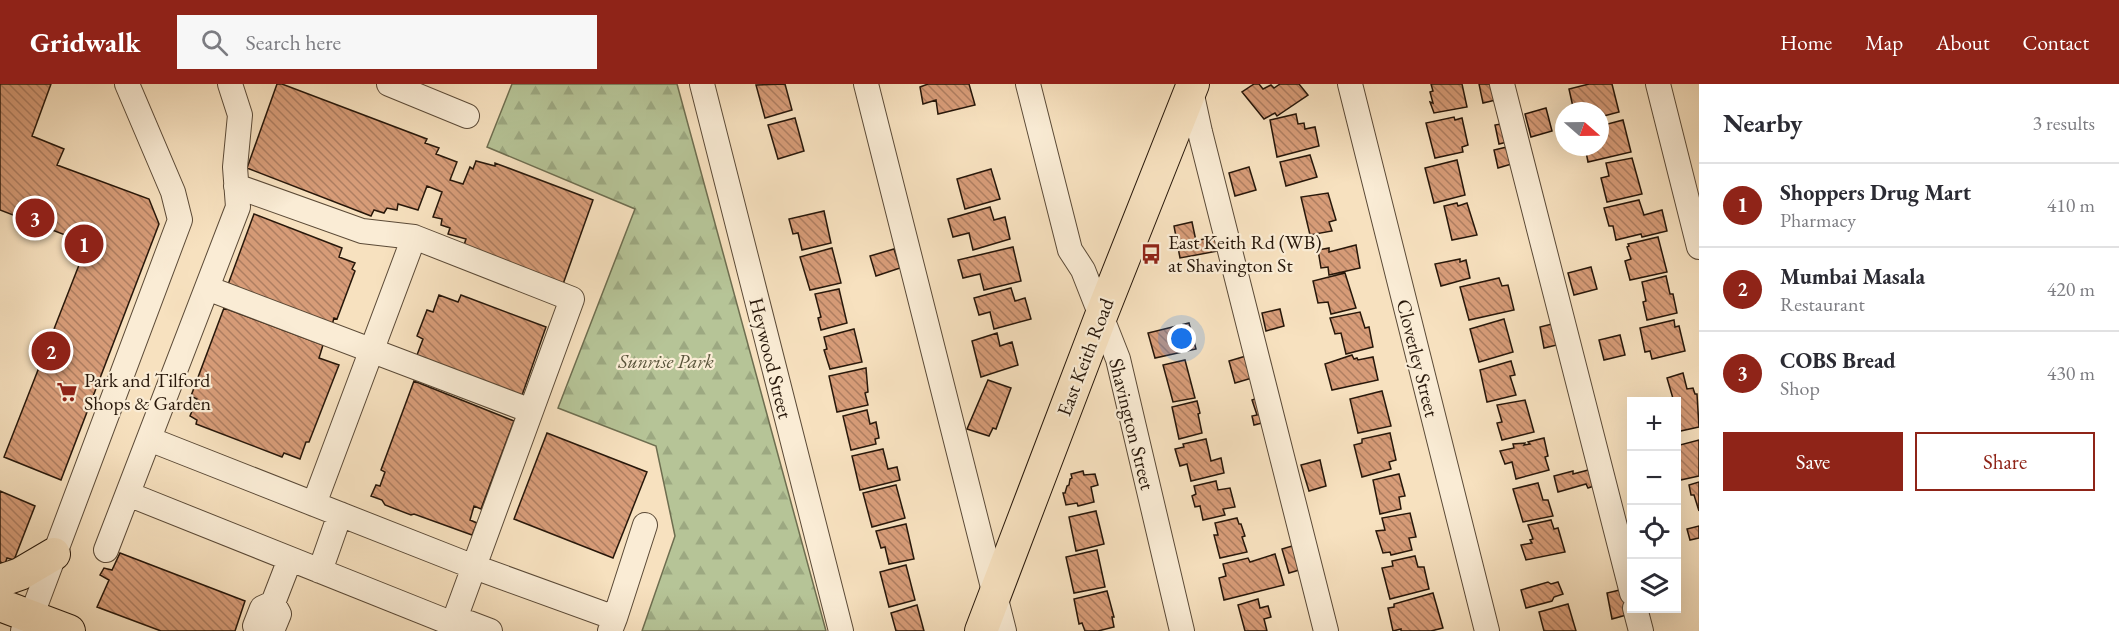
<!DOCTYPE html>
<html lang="en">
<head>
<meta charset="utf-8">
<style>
  :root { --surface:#fff; --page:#f7f7f7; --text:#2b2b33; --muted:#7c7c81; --line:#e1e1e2; --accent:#8f2418 }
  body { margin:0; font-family:"EB Garamond",serif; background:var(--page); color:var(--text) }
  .controls { position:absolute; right:18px; bottom:18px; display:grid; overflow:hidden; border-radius:0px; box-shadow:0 6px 24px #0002 }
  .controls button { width:54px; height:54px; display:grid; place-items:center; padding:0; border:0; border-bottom:2px solid var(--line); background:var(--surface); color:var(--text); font:30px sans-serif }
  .compass { position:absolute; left:1555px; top:18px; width:54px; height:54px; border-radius:50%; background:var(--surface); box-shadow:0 6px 24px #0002; rotate:110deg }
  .you { position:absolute; left:1182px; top:255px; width:21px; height:21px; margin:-15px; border:4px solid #fff; border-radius:50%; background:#1a73e8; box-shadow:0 0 0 9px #1a73e833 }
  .badge { display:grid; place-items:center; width:39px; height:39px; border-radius:50%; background:var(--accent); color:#fff; font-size:20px; font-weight:700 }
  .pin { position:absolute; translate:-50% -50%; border:3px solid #fff; box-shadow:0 2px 6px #0006 }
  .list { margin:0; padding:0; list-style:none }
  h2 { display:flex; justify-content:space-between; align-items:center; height:78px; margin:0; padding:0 24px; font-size:26px }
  h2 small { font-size:20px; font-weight:400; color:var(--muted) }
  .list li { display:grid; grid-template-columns:39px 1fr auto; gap:18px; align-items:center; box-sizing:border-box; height:84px; padding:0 24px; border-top:2px solid var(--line) }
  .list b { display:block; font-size:22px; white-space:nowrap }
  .list p { margin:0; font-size:20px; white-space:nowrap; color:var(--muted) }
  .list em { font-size:20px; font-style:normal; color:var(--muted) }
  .actions { display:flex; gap:12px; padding:18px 24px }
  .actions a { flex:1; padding:14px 0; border:2px solid var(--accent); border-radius:0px; text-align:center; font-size:21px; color:var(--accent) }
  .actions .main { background:var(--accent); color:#fff }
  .icon { flex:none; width:33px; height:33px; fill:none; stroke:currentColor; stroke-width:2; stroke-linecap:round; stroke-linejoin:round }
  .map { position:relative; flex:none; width:1699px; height:547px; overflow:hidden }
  header { display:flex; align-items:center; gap:36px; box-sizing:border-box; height:84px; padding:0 30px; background:var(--accent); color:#fff }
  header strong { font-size:28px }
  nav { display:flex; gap:33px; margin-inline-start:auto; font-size:21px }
  .search { width:420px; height:54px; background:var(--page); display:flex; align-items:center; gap:15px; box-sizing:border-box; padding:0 21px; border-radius:0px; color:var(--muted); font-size:22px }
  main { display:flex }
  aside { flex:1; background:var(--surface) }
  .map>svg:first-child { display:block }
  .forest { fill:url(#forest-firs); stroke:#6e6e50; stroke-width:1.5 }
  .building { fill:url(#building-back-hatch); stroke:#27170a; stroke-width:1.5 }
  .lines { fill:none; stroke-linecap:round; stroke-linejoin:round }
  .minor-casing { stroke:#5b4a37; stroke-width:26 }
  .major-casing { stroke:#27170a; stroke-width:34 }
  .minor { stroke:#faecd5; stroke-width:24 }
  .major { stroke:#f7e1bf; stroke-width:32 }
  .labels { text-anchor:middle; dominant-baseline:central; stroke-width:4.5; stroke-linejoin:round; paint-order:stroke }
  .poi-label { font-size:20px; fill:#27170a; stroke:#faecd5; text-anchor:start }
  .street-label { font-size:20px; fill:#27170a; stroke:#faecd5 }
  .park-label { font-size:20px; font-style:italic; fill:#59543b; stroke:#faecd5 }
</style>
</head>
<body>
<header>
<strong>Gridwalk</strong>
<div class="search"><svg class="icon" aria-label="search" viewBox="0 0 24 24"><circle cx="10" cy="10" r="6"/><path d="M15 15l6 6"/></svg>Search here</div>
<nav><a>Home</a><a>Map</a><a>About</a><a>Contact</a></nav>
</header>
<main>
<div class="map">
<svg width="1699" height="547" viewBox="0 0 1699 547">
  <defs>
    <pattern id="forest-firs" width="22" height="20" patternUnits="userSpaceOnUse" patternTransform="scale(1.5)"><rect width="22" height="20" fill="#b6c497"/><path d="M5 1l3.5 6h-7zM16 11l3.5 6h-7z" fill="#9ca881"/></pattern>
    <pattern id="building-back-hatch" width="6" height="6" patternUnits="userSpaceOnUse" patternTransform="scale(1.5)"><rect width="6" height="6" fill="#d79c78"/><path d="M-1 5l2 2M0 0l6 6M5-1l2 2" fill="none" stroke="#ae7e61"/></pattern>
  </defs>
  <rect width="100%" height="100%" fill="#f7e1bf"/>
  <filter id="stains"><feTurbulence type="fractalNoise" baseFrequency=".00333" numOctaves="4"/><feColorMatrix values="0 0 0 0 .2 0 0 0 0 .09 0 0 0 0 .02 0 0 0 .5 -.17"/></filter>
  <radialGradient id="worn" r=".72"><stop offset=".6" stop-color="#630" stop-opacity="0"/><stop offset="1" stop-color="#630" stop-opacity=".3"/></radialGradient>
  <path class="forest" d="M512,0h165l149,547h-184l33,-95 -19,-90 -98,-38 77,-199 -148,-62z"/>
  <path class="building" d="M0,0h51l-19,52 32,13 -7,16 92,34 10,25 -98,256 -57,-23 75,-192 -11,-29 -68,-26z
    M277,0h5l145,55 -2,4 14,5 -3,6 21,8 -7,18 13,4 7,-17 3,2 3,-8 19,5v-3l98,37 -31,87 -100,-36 4,-12 -18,-5 2,-6 -9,-3 1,-6 -9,-2 9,-25 -15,-6 -9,24 -20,-6 -1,6 -10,-2 -3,5 -10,-3 -3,6 -124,-48z
    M785,0l7,26 -27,8 -9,-33z
    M928,0h41l6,21 -37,9 -2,-14 -13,4 -3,-17z
    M1254,0h5l4,5 8,-4 3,3 6,-4h19l9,11 -31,21 -2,-3 -11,6 -22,-27z
    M1431,0h31l5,23 -33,6 -4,-11 3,1 -3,-11 3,-1z
    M1479,0h18l3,15 -17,4z
    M1589,0h23l7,28 -19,5v-6h-12l-2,-7 -13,3 -4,-18z
    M1546,24l6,23 -21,6 -6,-23z
    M1296,30l2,10 6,-1 1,6 10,-2 4,19 -42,11 -7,-37z
    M1454,33l1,3 7,-2 6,27 -6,2 1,5 -28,6 -9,-35z
    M795,34l9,33 -26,8 -10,-34z
    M1623,36l8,32 -43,10 -3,-15h15v-21z
    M1506,39l5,18 -12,3 -4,-19z
    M1511,62l4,17 -17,5 -4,-18z
    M1310,71l7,22 -31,9 -6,-24z
    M1632,74l10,36 -35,8 -6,-24 8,-2 -3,-13z
    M1457,76l8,35 -31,8 -9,-35z
    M1249,83l7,23 -21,6 -6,-23z
    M991,85l9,30 -35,10 -8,-30z
    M1328,109l8,27 -7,2 3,9 -22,4 -9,-38z
    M1639,116l5,15 18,-5 5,21 -25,6 -1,-3 -25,6 -3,-14h-4l-5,-18z
    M1457,119l1,3 9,-3 10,32 -25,5 -8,-34z
    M990,123l4,13 11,-3 5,22 -37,11 -4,-17 -16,4 -5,-18z
    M824,127l7,32 -29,7 -4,-17 -5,1 -4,-15z
    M254,130l88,34 -3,9 16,6 -3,6 3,2 -18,48 -3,-1 -2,7 -106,-35z
    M1192,138l4,19 20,-5 2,15 -38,7 -6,-32z
    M1658,153l9,35 -37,8 -5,-19 6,-2 -4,-12 2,-1 -1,-2z
    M1356,161l4,23 -31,7 -1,-8 -7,1 -3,-18 11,-2v4z
    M1013,163l8,34 -37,9 -4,-16 -17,4 -5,-18z
    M832,164l9,35 -31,7 -10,-33z
    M894,165l6,19 -24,8 -6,-20z
    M1460,175v3l6,-2 4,18 -29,8 -6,-22z
    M1591,183l6,22 -23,6 -6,-22z
    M1345,189l11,35 -25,6 -3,-12 -10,1 -5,-22z
    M1666,192l4,18h3l4,19 -30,7 -4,-18 3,-1 -4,-19z
    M1499,194l3,8 6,-1 6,25 -45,10 -9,-33z
    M1011,204l4,13 10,-3 6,21 -37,10 -4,-17 -11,3 -5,-17z
    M839,205l8,34 -26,7 -3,-12 3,-1 -6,-23z
    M439,211l19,7 3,-7 85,32 -26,74 -103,-46 6,-16 -6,-3 10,-26 6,2z
    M224,224l99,37 -4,13 20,7 -30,77h-3l-6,17 -16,-6 -2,4 -86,-33 1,-4 -7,-4 7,-17 -6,-3z
    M1280,225l4,17 -18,5 -4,-18z
    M1360,228l5,16 4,-1 4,20 -27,7 -5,-21 -6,1 -5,-16z
    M1504,235l9,33 -34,10 -9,-33z
    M1674,236l1,7 4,-1 6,25 -33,8 -2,-8 -5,1 -5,-24z
    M1189,239l7,26 -41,9 -7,-25z
    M1556,239l5,21 -17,4 -4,-21z
    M854,245l8,33 -32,7 -6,-19 3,-1 -3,-12z
    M997,249l3,13 12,-4 6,23 -37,12 -9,-36z
    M1620,251l5,20 -21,5 -5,-20z
    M1352,271l2,4 3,-1 1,2 15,-3 5,23 -46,10 -7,-26z
    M1246,272l6,22 -17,5 -6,-22z
    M1185,276l10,38 -22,4 -10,-37z
    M1511,277l4,14 -5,1 6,19 -29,7 -7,-32z
    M866,284l2,24 -3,1 3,12 -31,7 -8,-36z
    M1683,289l4,16 6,-1 2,6h2l2,33 -23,5v-30h-2l-7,-24z
    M988,296l23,8 -15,41 -3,-1 -4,8 -22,-7z
    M414,297l100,40 -33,88 -7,-3 -4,14 7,3 -5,12 -58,-21 -3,1 -26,-10 -3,-5 -11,-4 5,-11 4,1 5,-14 -4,-2z
    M1382,307l9,35 -33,7 -8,-34z
    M1264,312l2,26 -12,3 -2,-9 5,-1 -5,-15z
    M1525,316l9,32 -32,8 -5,-17 5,-1 -5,-17z
    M1197,317l3,12 -2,1 4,19 -23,6 -7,-32z
    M867,326l3,14 6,-2 3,16 -4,1 1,5 -25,6 -8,-34z
    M547,349l100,39 -34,86 -99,-39z
    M1390,349l6,27 -7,2 2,7 -29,8 -8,-32 8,-2v-4z
    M1544,354l4,18 -3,1 4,13 -33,9 -4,-17 -7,2 -5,-13 14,-3 -1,-4 12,-1 -1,2 6,-1 -2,-2z
    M1206,355l5,22 10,-3 3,15 -33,8 -4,-17 -7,2 -5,-17 9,-2 -1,-3z
    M1699,356v36l-23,5v-35z
    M883,365l5,20 9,-2 3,13 -40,10 -8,-34z
    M1320,376l6,26 -17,5 -8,-26z
    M1596,384l4,16 -12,4 -2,-4 -28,8 -4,-16 19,-5v3z
    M1083,387l1,4 11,-1 3,11 -7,2 3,15 -16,4 -1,-3 -11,2 -3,-12h2l2,-7 2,-1 1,-6 2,-1 -1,-4z
    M1399,390l6,22 -6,1 2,12 -21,5 -7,-34z
    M1216,397l2,9 12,-2 5,19 -12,2 2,6 -22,5 -3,-14 -5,1 -3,-11 4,-2 -2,-8z
    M1699,398v29l-5,-16h-3l-2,-10z
    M1538,399l5,17h5l5,16 -30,6 -10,-33z
    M896,401l9,33 -33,9 -9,-34z
    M0,407l35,15 -21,54 -7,-2 -2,6 -5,-2z
    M1096,427l8,33 -28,7 -7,-34z
    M1410,429l6,24 -7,1 3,12 -21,5 -1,-3 -7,1 -7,-22 9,-1 -3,-12z
    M1237,434l2,6h2l4,12 -3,1 5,15 -27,6 -6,-23h4l-3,-12z
    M1551,436l3,9 4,-1 7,24 -39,8 -5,-15 11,-2 -2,-3 3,-1 -5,-14z
    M906,440l8,35 -25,5 -4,-17 -4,1 -5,-17z
    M1699,442v12l-9,2 -3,-11z
    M1299,460l7,24 -17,5 -7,-24z
    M1097,466l8,37 -31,6 -8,-36z
    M120,469l125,48 -10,30h-74l-64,-24 12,-27 -9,-5 4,-7 8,2z
    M1275,470l9,31 -60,15 -5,-22 7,-2 -3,-12 25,-6 2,4z
    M1415,472l3,11h6l5,22 -39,10 -8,-31 11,-2 -1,-5z
    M906,481l9,35 -26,7 -9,-35z
    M1548,498l3,2 7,-2 5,12 -9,3 -2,4 -26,7 -5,-18z
    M1624,505l6,25 -18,5 -5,-26z
    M1107,507l7,26h-2l2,10 -16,4h-13l-3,-8 -3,1 -5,-25z
    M1433,509l10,35 -12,3h-30v-2l-8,2 -5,-23 6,-1v-3z
    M1258,515l2,9 8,-2 3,11 -7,2 3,12h-22l-7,-26z
    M1568,520l8,27h-32l-5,-19z
    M917,521l7,26h-28l-5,-18z"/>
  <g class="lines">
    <g class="minor-casing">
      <path id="minor" d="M389,0l78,32
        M702,0l139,547
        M866,0l138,547
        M1028,0l42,166 13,20 35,89 64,272
        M1350,0l137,547
        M1502,0l130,509
        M1658,0l41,163
        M1190,2l10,46 126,499
        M236,102l126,45 52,6 158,62 -119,325
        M207,204l324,123
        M149,355l320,126 146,53 -5,13
        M128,410l325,130 16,-1 21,8
        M314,420l100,-267
        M106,466l132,-343 -3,-40 5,-52 -10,-31
        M320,487l20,-57
        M1635,524l6,23
        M615,534l30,-93
        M255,542l7,-18 11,-5 17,-44
        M23,547l8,-14 149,-397 -7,-28 -46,-108
        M272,547l7,-17 -6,-11"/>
    </g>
    <g class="major-casing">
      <path id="major" d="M0,497l20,-7 34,-20
        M0,521l69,26
        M981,547l120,-315 92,-232"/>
    </g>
    <use href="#minor" class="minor"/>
    <use href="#major" class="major"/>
  </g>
  <defs>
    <g id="bus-bare" transform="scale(1.62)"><path d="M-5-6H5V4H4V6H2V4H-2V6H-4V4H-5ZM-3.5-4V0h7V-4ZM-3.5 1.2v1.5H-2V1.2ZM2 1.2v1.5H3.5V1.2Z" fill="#8f2418" stroke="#faecd5" stroke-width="2.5" paint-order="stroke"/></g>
    <g id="supermarket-bare" transform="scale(1.62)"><path d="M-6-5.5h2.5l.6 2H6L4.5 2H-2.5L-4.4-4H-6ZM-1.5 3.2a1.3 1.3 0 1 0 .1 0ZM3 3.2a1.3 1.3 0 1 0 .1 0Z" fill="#8f2418" stroke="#faecd5" stroke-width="2.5" paint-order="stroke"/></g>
  </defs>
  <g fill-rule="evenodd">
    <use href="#bus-bare" x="1151" y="170"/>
    <use href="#supermarket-bare" x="67" y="308"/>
  </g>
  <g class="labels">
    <g class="poi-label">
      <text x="1168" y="158">East Keith Rd (WB)<tspan x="1168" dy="23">at Shavington St</tspan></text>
      <text x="84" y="296">Park and Tilford<tspan x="84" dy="23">Shops &amp; Garden</tspan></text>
    </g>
    <g class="street-label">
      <text transform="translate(1085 273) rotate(-69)">East Keith Road</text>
      <text transform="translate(771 274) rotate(76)">Heywood Street</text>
      <text transform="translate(1418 274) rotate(76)">Cloverley Street</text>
      <text transform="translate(1132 340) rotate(76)">Shavington Street</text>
    </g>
    <g class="park-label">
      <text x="666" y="277">Sunrise Park</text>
    </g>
  </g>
  <rect width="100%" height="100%" filter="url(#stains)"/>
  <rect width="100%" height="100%" fill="url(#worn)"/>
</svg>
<div class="controls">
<button>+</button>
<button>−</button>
<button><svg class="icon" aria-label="locate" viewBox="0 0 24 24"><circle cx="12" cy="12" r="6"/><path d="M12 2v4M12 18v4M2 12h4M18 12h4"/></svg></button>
<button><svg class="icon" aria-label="layers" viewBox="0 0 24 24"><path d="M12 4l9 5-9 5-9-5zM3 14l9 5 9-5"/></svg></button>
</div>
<svg class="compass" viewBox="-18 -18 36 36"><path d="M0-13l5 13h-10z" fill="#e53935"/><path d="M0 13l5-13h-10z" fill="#7c7c81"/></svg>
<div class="you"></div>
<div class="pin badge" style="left:84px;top:160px">1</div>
<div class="pin badge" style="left:51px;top:267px">2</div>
<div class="pin badge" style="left:35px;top:134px">3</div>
</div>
<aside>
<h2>Nearby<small>3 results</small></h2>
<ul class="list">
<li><span class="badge">1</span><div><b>Shoppers Drug Mart</b><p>Pharmacy</p></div><em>410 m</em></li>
<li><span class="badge">2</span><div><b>Mumbai Masala</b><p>Restaurant</p></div><em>420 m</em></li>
<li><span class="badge">3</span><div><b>COBS Bread</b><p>Shop</p></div><em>430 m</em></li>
</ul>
<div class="actions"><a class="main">Save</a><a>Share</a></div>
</aside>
</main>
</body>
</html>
